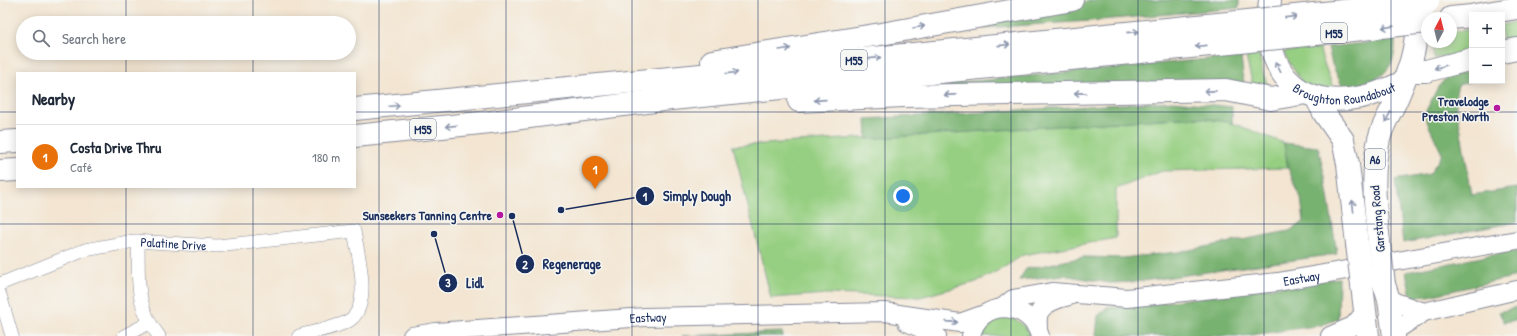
<!DOCTYPE html>
<html lang="en">
<head>
<meta charset="utf-8">
<style>
  :root { --surface:#fff; --page:#f6f6f7; --text:#1f2937; --muted:#747a83; --line:#e0e1e3; --accent:#1a73e8 }
  body { margin:0; font-family:"Patrick Hand",sans-serif; background:var(--page); color:var(--text) }
  .controls { position:absolute; right:12px; top:12px; display:grid; overflow:hidden; border-radius:0px; box-shadow:0 2px 10px #0003 }
  .controls button { width:36px; height:36px; display:grid; place-items:center; padding:0; border:0; border-bottom:1px solid var(--line); background:var(--surface); color:var(--text); font:20px sans-serif }
  .compass { position:absolute; left:1421px; top:12px; width:36px; height:36px; border-radius:50%; background:var(--surface); box-shadow:0 2px 10px #0003; rotate:7deg }
  .you { position:absolute; left:903px; top:196px; width:14px; height:14px; margin:-10px; border:3px solid #fff; border-radius:50%; background:#1a73e8; box-shadow:0 0 0 6px #1a73e833 }
  .badge { display:grid; place-items:center; width:26px; height:26px; border-radius:50%; background:var(--accent); color:#fff; font-size:13px; font-weight:700 }
  .pin { position:absolute; translate:-50% -33px; filter:drop-shadow(0 1px 2px #0008) }
  .pin::after { content:''; position:absolute; top:21px; width:14px; height:12px; background:inherit; clip-path:polygon(0 0,100% 0,50% 100%) }
  .list { margin:0; padding:0; list-style:none }
  h2 { display:flex; justify-content:space-between; align-items:center; height:52px; margin:0; padding:0 16px; font-size:17px }
  h2 small { font-size:13px; font-weight:400; color:var(--muted) }
  .list li { display:grid; grid-template-columns:26px 1fr auto; gap:12px; align-items:center; box-sizing:border-box; height:64px; padding:0 16px; border-top:1px solid var(--line) }
  .list b { display:block; font-size:15px; white-space:nowrap }
  .list p { margin:0; font-size:13px; white-space:nowrap; color:var(--muted) }
  .list em { font-size:13px; font-style:normal; color:var(--muted) }
  .icon { flex:none; width:22px; height:22px; fill:none; stroke:currentColor; stroke-width:2; stroke-linecap:round; stroke-linejoin:round }
  .map { position:relative; flex:none; width:1517px; height:336px; overflow:hidden }
  .search { position:absolute; background:var(--surface); box-shadow:0 2px 10px #0003; left:16px; top:16px; width:340px; height:44px; display:flex; align-items:center; gap:10px; box-sizing:border-box; padding:0 14px; border-radius:22px; color:var(--muted); font-size:15px }
  .panel { position:absolute; background:var(--surface); box-shadow:0 2px 10px #0003; left:16px; top:72px; width:340px; height:116px; border-radius:0px }
  .map>svg:first-child { display:block }
  .green { fill:#96cf81; stroke:#587f70 }
  .forest { fill:#78b26f; stroke:#4a7066 }
  .lines { fill:none; stroke-linecap:round; stroke-linejoin:round }
  .street-casing { stroke:#878a98; stroke-width:14 }
  .secondary-casing { stroke:#878a98; stroke-width:20 }
  .highway-casing { stroke:#878a98; stroke-width:24 }
  .street { stroke:#fff; stroke-width:13 }
  .secondary { stroke:#fff; stroke-width:18 }
  .highway { stroke:#fff; stroke-width:22 }
  .highway-bridge-casing { stroke:#878a98; stroke-width:24; stroke-linecap:butt }
  .highway-bridge { stroke:#fff; stroke-width:22 }
  .oneway { stroke:#8d97ae }
  .grid { fill:none; stroke:#1b2f5e; stroke-width:1; stroke-opacity:0.55 }
  .poi-dot { fill:#b5179e; stroke:#f6f6f2; stroke-width:1.5 }
  .labels { text-anchor:middle; dominant-baseline:central; stroke-width:3; stroke-linejoin:round; paint-order:stroke }
  .shield { fill:#f6f6f2; stroke:#5d6b8a; stroke-width:1 }
  .shield-label { font-size:12px; font-weight:bold; fill:#1b2f5e }
  .street-label { font-size:13px; fill:#1b2f5e; stroke:#f6f6f2 }
  .poi-label { font-size:13px; font-weight:bold; fill:#1b2f5e; stroke:#f6f6f2; text-anchor:end }
  .leader { fill:none; stroke:#1b2f5e; stroke-width:1.5 }
  .callout-dot { fill:#1b2f5e; stroke:#f6f6f2; stroke-width:1.5 }
  .mark-label { font-size:12px; text-anchor:middle; font-weight:bold; fill:#fff }
  .callout-label { font-size:14px; text-anchor:middle; font-weight:bold; fill:#1b2f5e; stroke:#f6f6f2; stroke-width:3; stroke-linejoin:round; paint-order:stroke }
</style>
</head>
<body>
<div class="map">
<svg width="1517" height="336" viewBox="0 0 1517 336">
  <rect width="100%" height="100%" fill="#f6f6f2"/>
  <filter id="ink" filterUnits="userSpaceOnUse"><feTurbulence type="fractalNoise" baseFrequency=".025" numOctaves="2"/><feDisplacementMap in="SourceGraphic" scale="8" xChannelSelector="R" yChannelSelector="G"/><feConvolveMatrix kernelMatrix="1 2 1 2 8 2 1 2 1" color-interpolation-filters="sRGB"/></filter>
  <filter id="wash" filterUnits="userSpaceOnUse"><feTurbulence type="fractalNoise" baseFrequency=".012" numOctaves="4" result="noise"/><feDisplacementMap in="SourceGraphic" scale="16" xChannelSelector="R" yChannelSelector="G"/><feGaussianBlur stdDeviation="0.9" result="paint"/><feColorMatrix in="noise" values="0 0 0 0 0 0 0 0 0 0 0 0 0 0 0 0 0 1.4 0 .05"/><feComposite in="paint" operator="in"/></filter>
  <g filter="url(#wash)">
    <rect width="100%" height="100%" fill="#f3e5d1"/>
    <path class="green" d="M1517,22v19l-15,4v-20z
      M1472,29v23l-38,6 -2,-16h19v-10z
      M1320,48l1,7 14,38 -29,-4 -23,-37z
      M1259,54l4,20 9,20 -20,-5c1,-8 -5,-24 -6,-34z
      M1176,118h26l30,5 52,20 4,25 -126,3 -46,18v49l-93,17 -20,13 -27,14 -56,15 -92,-3 -57,4 -38,-152z
      M1006,316c12,4 19,8 24,20h-51c6,-13 14,-17 27,-20z"/>
    <path class="forest" d="M1094,0h145v8l-150,13 -151,10z
      M1395,40c2,36 -22,42 -51,50l-12,-26 -4,-17z
      M1241,56l3,28 -365,6z
      M1472,71v10l-14,4 -3,13 17,97 45,-7v34l-114,21 -8,-63 35,-6 12,-20 -18,-39 14,-28 10,-11z
      M1174,101l58,6v16l-30,-5h-26l-309,21 -1,-20z
      M1284,143l34,4 7,30 12,77 -202,28 -25,1 -47,-8 -44,5 7,-11 58,-12 38,1 57,-6 110,-21 15,-9 -3,-24 -13,-30z
      M1517,250v26l-88,20 -15,1 -4,-5 -4,-20z
      M1339,278l-1,41 -16,6 -78,11h-148l2,-20 9,-9h23z
      M1517,307v13l-13,2 -5,-10z
      M782,332l1,4h-101z"/>
  </g>
  <g filter="url(#ink)">
    <g class="lines">
      <g class="street-casing">
        <g id="street">
          <path d="M138,241c1,37 -4,64 21,95"/>
          <path id="s1" d="M0,284l85,-34 49,-9 83,5 137,-15c4,24 18,73 -4,89 -10,7 -38,12 -51,16"/>
          <path d="M0,295l12,41"/>
          <path d="M124,336l25,-13"/>
        </g>
      </g>
      <g class="secondary-casing">
        <g id="secondary">
          <path d="M1389,300l35,12"/>
          <path id="s2" d="M1002,308l11,-9 39,-7 75,6 151,-16 239,-42"/>
          <path d="M907,322l30,14"/>
          <path d="M1038,330c0,-5 -1,-12 1,-17 5,-10 20,-15 31,-17"/>
          <path d="M1393,332l31,-20 93,-22"/>
          <path id="s3" d="M412,336l24,-4 209,-15 240,-5 75,11 25,-9"/>
          <path d="M971,336c8,-38 59,-36 69,0"/>
          <path d="M1330,336l23,-10 12,-14"/>
        </g>
      </g>
      <g class="highway-casing">
        <g id="highway">
          <path id="s4" d="M1270,0c-12,96 56,121 133,82"/>
          <path d="M1475,15l42,-7"/>
          <path d="M1451,18l21,-2"/>
          <path d="M1502,52l15,-3"/>
          <path d="M712,61l169,-27 191,-34"/>
          <path d="M1408,71h18l46,-12"/>
          <path d="M1316,97l8,16 19,27 5,24 9,80"/>
          <path d="M799,101l104,-5 323,-6 45,9 35,-6"/>
          <path d="M355,109l883,-87"/>
          <path d="M355,136l135,-14 172,-22 578,-58"/>
          <path d="M0,142l17,-1"/>
          <path d="M0,171l17,-1"/>
          <path d="M1379,242c-4,-35 -8,-68 0,-103 3,-12 9,-23 15,-34 14,-31 28,-65 20,-100"/>
          <path d="M1384,284l5,16 5,36"/>
          <path d="M1362,285l6,51"/>
        </g>
      </g>
      <use href="#street" class="street"/>
      <use href="#secondary" class="secondary"/>
      <use href="#highway" class="highway"/>
      <g class="highway-bridge-casing">
        <path id="highway-bridge" d="M1238,22l190,-20
          M1240,42l187,-20
          M1379,242l5,42
          M1357,244l5,41"/>
      </g>
      <use href="#highway-bridge" class="highway-bridge"/>
    </g>
    <defs><path id="oneway-shaft" d="M-6 0H5M1.5-3L5.5 0L1.5 3" fill="none" stroke-width="1.6" stroke-linecap="round" stroke-linejoin="round"/></defs>
    <g class="oneway">
      <use href="#oneway-shaft" transform="translate(1291 17) rotate(-6)"/>
      <use href="#oneway-shaft" transform="translate(919 27) rotate(-10)"/>
      <use href="#oneway-shaft" transform="translate(1388 27) rotate(173)"/>
      <use href="#oneway-shaft" transform="translate(1133 32) rotate(-6)"/>
      <use href="#oneway-shaft" transform="translate(1004 45) rotate(-6)"/>
      <use href="#oneway-shaft" transform="translate(1201 46) rotate(174)"/>
      <use href="#oneway-shaft" transform="translate(785 49) rotate(-9)"/>
      <use href="#oneway-shaft" transform="translate(875 58) rotate(-6)"/>
      <use href="#oneway-shaft" transform="translate(1278 67) rotate(-117)"/>
      <use href="#oneway-shaft" transform="translate(1440 67) rotate(165)"/>
      <use href="#oneway-shaft" transform="translate(732 73) rotate(-6)"/>
      <use href="#oneway-shaft" transform="translate(1210 91) rotate(179)"/>
      <use href="#oneway-shaft" transform="translate(1080 93) rotate(179)"/>
      <use href="#oneway-shaft" transform="translate(950 95) rotate(179)"/>
      <use href="#oneway-shaft" transform="translate(820 100) rotate(176)"/>
      <use href="#oneway-shaft" transform="translate(394 106) rotate(-5)"/>
      <use href="#oneway-shaft" transform="translate(1388 117) rotate(118)"/>
      <use href="#oneway-shaft" transform="translate(451 126) rotate(174)"/>
      <use href="#oneway-shaft" transform="translate(1353 206) rotate(-96)"/>
      <use href="#oneway-shaft" transform="translate(952 322) rotate(4)"/>
    </g>
  </g>
  <path class="grid" d="M126,0v23M253,0v23M379,0v336M506,0v336M632,0v336M758,0v336M885,0v336M1011,0v336M1138,0v336M1264,0v336M1391,0v336M126,53v20M253,53v20M0,112h17M355,112h1162M126,187v149M253,187v149M0,224h1517"/>
  <g class="poi-dot">
    <circle cx="1497" cy="108" r="4"/>
    <circle cx="500" cy="215" r="4"/>
  </g>
  <g class="labels">
    <g class="shield">
      <rect x="1321" y="23" width="26" height="20" rx="3"/>
      <rect x="841" y="50" width="26" height="20" rx="3"/>
      <rect x="410" y="119" width="26" height="20" rx="3"/>
      <rect x="1365" y="149" width="20" height="20" rx="3"/>
    </g>
    <g class="shield-label">
      <text x="1334" y="33">M55</text>
      <text x="854" y="60">M55</text>
      <text x="423" y="129">M55</text>
      <text x="1375" y="159">A6</text>
    </g>
    <g class="street-label">
      <text stroke="none"><textPath href="#s4" startOffset="146">Broughton Roundabout</textPath></text>
      <text transform="translate(1377 219) rotate(-95)">Garstang Road</text>
      <text stroke="none"><textPath href="#s1" startOffset="181">Palatine Drive</textPath></text>
      <text stroke="none"><textPath href="#s2" startOffset="305">Eastway</textPath></text>
      <text stroke="none"><textPath href="#s3" startOffset="237">Eastway</textPath></text>
    </g>
    <g class="poi-label">
      <text x="1489" y="101">Travelodge<tspan x="1489" dy="15">Preston North</tspan></text>
      <text x="492" y="215">Sunseekers Tanning Centre</text>
    </g>
  </g>
  <path class="leader" d="M561 210L645 196M512 216L525 264M434 234L448 283"/>
  <g class="callout-dot">
    <circle cx="561" cy="210" r="4"/>
    <circle cx="512" cy="216" r="4"/>
    <circle cx="434" cy="234" r="4"/>
    <circle cx="645" cy="196" r="10"/>
    <circle cx="525" cy="264" r="10"/>
    <circle cx="448" cy="283" r="10"/>
  </g>
  <g class="mark-label">
    <text x="645" y="201">1</text>
    <text x="525" y="269">2</text>
    <text x="448" y="287">3</text>
  </g>
  <g class="callout-label">
    <text x="697" y="201">Simply Dough</text>
    <text x="572" y="269">Regenerage</text>
    <text x="475" y="288">Lidl</text>
  </g>
</svg>
<div class="controls">
<button>+</button>
<button>−</button>
</div>
<svg class="compass" viewBox="-18 -18 36 36"><path d="M0-13l5 13h-10z" fill="#e53935"/><path d="M0 13l5-13h-10z" fill="#747a83"/></svg>
<div class="you"></div>
<div class="pin badge" style="left:595px;top:189px;background:#e8710a">1</div>
<div class="search"><svg class="icon" aria-label="search" viewBox="0 0 24 24"><circle cx="10" cy="10" r="6"/><path d="M15 15l6 6"/></svg>Search here</div>
<section class="panel">
<h2>Nearby<small></small></h2>
<ul class="list">
<li><span class="badge" style="background:#e8710a">1</span><div><b>Costa Drive Thru</b><p>Café</p></div><em>180 m</em></li>
</ul>
</section>
</div>
</body>
</html>
